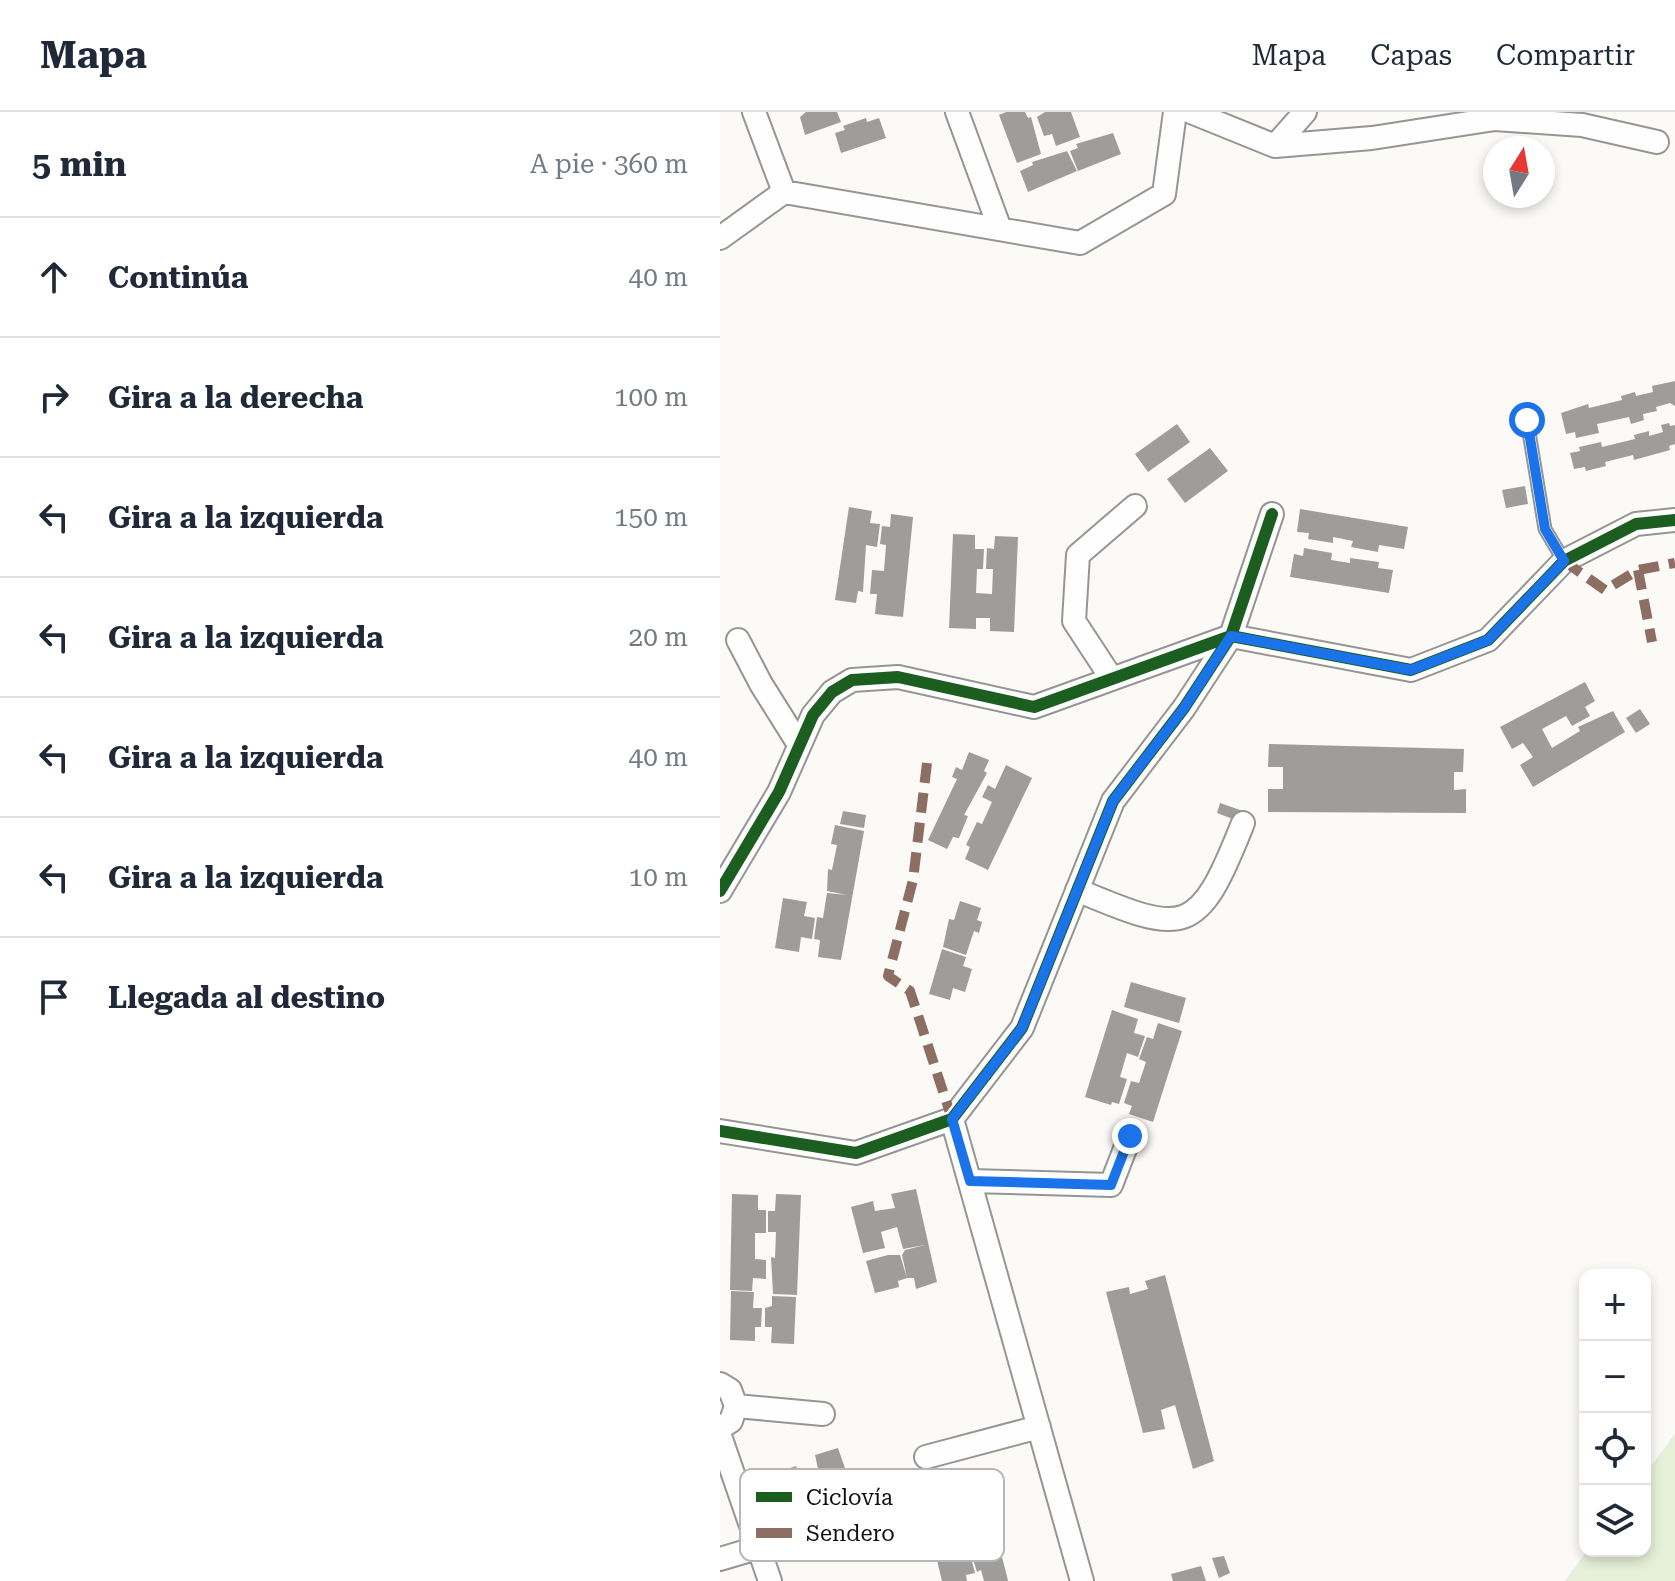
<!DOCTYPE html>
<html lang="es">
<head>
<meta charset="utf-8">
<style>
  :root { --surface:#fff; --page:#f2f2f3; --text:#1f2937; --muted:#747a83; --line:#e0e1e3 }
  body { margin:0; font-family:"Roboto Serif",serif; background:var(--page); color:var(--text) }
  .controls { position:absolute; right:24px; bottom:24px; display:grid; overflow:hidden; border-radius:16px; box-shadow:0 4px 12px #0003 }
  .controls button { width:72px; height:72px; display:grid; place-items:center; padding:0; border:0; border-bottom:2px solid var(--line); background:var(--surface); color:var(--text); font:40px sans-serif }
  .compass { position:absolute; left:763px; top:24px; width:72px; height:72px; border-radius:50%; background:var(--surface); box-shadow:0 4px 12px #0003; rotate:11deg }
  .stop { position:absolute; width:24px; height:24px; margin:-18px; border:6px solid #1a73e8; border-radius:50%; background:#fff }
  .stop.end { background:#1a73e8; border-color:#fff; box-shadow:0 2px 8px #0008 }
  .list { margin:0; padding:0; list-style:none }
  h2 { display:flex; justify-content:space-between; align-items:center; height:104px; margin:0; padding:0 32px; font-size:34px }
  h2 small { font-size:26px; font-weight:400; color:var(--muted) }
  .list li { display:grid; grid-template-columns:52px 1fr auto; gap:24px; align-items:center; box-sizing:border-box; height:120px; padding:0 32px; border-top:2px solid var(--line) }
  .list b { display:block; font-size:30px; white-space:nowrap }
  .list em { font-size:26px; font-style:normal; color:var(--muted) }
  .icon { flex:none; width:44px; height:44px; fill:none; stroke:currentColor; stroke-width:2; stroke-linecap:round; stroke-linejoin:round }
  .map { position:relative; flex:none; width:955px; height:1469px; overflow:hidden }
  header { display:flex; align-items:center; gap:48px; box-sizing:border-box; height:112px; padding:0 40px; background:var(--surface); border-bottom:2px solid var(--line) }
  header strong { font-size:38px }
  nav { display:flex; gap:44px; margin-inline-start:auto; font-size:28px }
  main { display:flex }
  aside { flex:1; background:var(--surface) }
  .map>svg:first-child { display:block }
  .green { fill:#e6efd8 }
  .building { fill:#9f9d9b }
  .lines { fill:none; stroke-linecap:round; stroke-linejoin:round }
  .lane-casing { stroke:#959593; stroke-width:15 }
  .street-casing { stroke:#959593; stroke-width:26 }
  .lane { stroke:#fefefe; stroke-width:11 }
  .street { stroke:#fefefe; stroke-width:22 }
  .quiet { stroke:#8d6e63; stroke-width:10; stroke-dasharray:20 10; stroke-linecap:butt }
  .cycleway-casing { stroke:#fff; stroke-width:17 }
  .cycleway { stroke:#1b5e20; stroke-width:12 }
  .route { stroke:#1a73e8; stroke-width:10 }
  .key { fill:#fff; stroke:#b7b7b7; stroke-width:2 }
  .key-label { font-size:22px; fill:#0f0f0f }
</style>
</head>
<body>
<header>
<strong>Mapa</strong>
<nav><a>Mapa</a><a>Capas</a><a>Compartir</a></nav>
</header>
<main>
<aside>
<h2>5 min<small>A pie · 360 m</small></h2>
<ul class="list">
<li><svg class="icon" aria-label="ahead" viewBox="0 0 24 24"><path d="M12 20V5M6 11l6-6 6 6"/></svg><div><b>Continúa</b></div><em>40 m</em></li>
<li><svg class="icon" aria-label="right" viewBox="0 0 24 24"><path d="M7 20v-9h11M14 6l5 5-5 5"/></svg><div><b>Gira a la derecha</b></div><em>100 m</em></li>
<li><svg class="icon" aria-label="left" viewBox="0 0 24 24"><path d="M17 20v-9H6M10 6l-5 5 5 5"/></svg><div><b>Gira a la izquierda</b></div><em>150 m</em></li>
<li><svg class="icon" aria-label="left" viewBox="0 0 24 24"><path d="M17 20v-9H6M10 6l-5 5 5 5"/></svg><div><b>Gira a la izquierda</b></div><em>20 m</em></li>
<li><svg class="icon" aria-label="left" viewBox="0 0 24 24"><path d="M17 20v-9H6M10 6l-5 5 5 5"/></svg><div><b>Gira a la izquierda</b></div><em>40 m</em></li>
<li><svg class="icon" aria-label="left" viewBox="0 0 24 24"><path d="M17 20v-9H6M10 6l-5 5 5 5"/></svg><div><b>Gira a la izquierda</b></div><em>10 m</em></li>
<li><svg class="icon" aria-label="arrive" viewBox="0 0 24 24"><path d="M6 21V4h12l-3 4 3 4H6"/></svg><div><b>Llegada al destino</b></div></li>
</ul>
</aside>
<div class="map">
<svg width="955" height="1469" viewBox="0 0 955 1469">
  <rect width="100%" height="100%" fill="#fbfaf6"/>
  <path class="green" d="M955,1322v147h-110l22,-30h58v-77z"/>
  <path class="building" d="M86,0h31l4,10 -36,13 -5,-18z
    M286,0h19l3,6 3,-1 10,37 -24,9 -18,-48z
    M325,0h26l9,25 -24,9 -4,-12 -8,2 -7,-19z
    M146,6l1,4 12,-4 7,20 -45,15 -6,-20 10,-3 -2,-4z
    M393,21l8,21 -43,17 -8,-20 8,-3 -2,-4z
    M347,39l10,20 -49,21 -8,-21 13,-6 -1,-3z
    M955,269v25l-5,-3 -14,4 1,4 -14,3 1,6 -13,4 -2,-7 -32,7 2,9 -23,5 -1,-6 -9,2 -5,-21 27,-9 1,4 33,-8 -1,-4 14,-4 1,4 17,-4 -1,-6z
    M949,311l1,3 5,-1v19l-6,2 1,4 -36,10 -1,-5 -28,7 1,4 -20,5 -1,-4 -11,2 -4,-16 10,-2 -1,-4 22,-5 1,5 33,-8 -1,-4 15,-4v5l14,-4 -2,-7z
    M457,312l13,18 -42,30 -13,-18z
    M490,336l18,23 -43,32 -18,-24z
    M805,374l3,18 -22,4 -4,-18z
    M129,395l23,4 -2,12 10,1 -3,23 -11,-2 -3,47 -5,-1 -2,12 -21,-3z
    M580,397l108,18 -4,22 -25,-4 -1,7 -27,-5 2,-6 -20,-4v6l-25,-4 1,-6 -12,-1z
    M171,402l22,3 -10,100 -28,-3 2,-20h-7l2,-24 12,1 2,-26 -6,-1 2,-18 8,1z
    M233,422l22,1v14h9l-1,20h-6l-1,24 16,1 1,-25h-7l1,-21 7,1 1,-13 23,1 -4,95 -24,-1v-13h-14v11l-27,-1z
    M584,436l28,5 -1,7 19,3v-5l29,4 -1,6 15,2 -4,23 -99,-16 4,-23 9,2z
    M865,570l10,19 -10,6 5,9 -18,10 -6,-10 -24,13 10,19 28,-17 -2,-4 35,-16 12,21 -92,55 -13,-22 13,-8 -10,-14 -11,6 -12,-22z
    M920,597l10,15 -14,9 -10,-15z
    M549,632l195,5 -1,23h-9v18l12,-1v24l-198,-1v-23h15v-22h-15z
    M249,640l20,8 -5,11 3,2 -23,42 4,1 -9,22 -6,-1 -6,12 -19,-9 29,-61 -5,-2 4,-10 6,3z
    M286,653l26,13 -44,92 -23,-11 5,-12 -4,-2 11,-23 5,2 10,-22 -10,-5 6,-12 7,4z
    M500,691l23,8 -5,10 -21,-8z
    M123,699l23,4 -2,13 -24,-4z
    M115,713l29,6 -23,129 -23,-3 2,-17 -6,-1 3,-22 6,1 4,-25 20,2 -20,-4 1,-22 4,1 5,-25 -6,-1z
    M63,786l24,4 -3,14 11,2 -3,21 -11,-2 -2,15 -24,-4z
    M240,789l21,7 -4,12 5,2 -3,11 -5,-2 -8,24 -23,-8 6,-28 5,1z
    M222,837l24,8 -3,9 9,3 -7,23 -12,-4 -3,12 -21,-6z
    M411,870l55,16 -7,25 -55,-16z
    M392,898l26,9 -4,14 11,3 -7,21 -11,-4 -7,24 7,2 -8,25 -7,-2 -1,3 -26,-8z
    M438,911l24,8 -29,91 -24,-8 3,-8 -8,-3 7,-22 8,2 7,-21 -7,-3 8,-22 6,2z
    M196,1077l21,93 -21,7 -2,-11h-7l-5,-23 3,-5 20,-5 -22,4 -6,-22 -16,5 4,16 -22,5 -12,-46 22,-6 2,10 20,-3 -4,-14z
    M12,1082l26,1v15h8v23h-11v26l11,1v19l-13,-1 -1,13 -22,-1z
    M56,1082l25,1 -4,100 -24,-1 -2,-37 4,1 1,-26h-8v-21h7z
    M168,1143h12l7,23 -9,3 1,6 -24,6 -9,-32z
    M445,1163l49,186 -21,8 -18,-64 -14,5 4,19 -22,4 -37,-141 23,-5 1,7 18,-5 -3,-8z
    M11,1179l23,1 -1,16h9l-1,19h-6v14l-25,-1z
    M52,1184l24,1 -2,47 -23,-1 1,-16h-7v-19l7,-2z
    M118,1336l24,69 -29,10 -3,-9 7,-2 -8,-25 -14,4 7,22 4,-1 4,10 -3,1 3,22 -23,8 -7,-20 20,-7 -19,5 -20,-64 15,-5 4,11 12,-4 4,11 5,-2 -6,-27z
    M276,1423l11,41 1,5h-24l-3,-11 -4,2 -7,-23 6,-2 -2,-6z
    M234,1431l3,10 12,-3 6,23 -9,2 1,6h-25l-8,-33z
    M504,1444l6,17 -11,5 -7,-20z
    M481,1454l5,15h-33l-2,-7z"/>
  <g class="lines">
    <g class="lane-casing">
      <path id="lane" d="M807,308l18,109 19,32"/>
    </g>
    <g class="street-casing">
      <path id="street" d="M34,0l30,80
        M237,0l43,117
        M471,0l84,34 97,-8 123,-19 87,6 75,17
        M555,34l30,-34
        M0,126l64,-46 296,51 84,-49 11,-82
        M18,528l23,44 37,59
        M392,567l-38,-58 4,-66 57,-49
        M357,778c109,46 121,47 166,-67
        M0,779l59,-99 34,-77 19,-23 20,-12 46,-3 136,30 197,-71 180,34 77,-30 76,-79 72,-37 39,-4
        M232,1007l130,462
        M0,1019l136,22 96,-34 70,-91 91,-227 71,-93 47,-72 41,-122
        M250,1069l141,4 19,-49
        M0,1272l10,6 6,16 -5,15 -11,7
        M16,1294l87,8
        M0,1324l50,145
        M206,1345l113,-30
        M0,1447l37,-11"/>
    </g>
    <use href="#lane" class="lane"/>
    <use href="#street" class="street"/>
    <path class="quiet" d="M844,449l41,29 33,-20 37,-7
      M918,458l14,72
      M207,651l-14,117 -25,96 22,15 42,128"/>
    <g class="cycleway-casing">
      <path id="cycleway" d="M0,779l59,-99 34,-77 19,-23 20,-12 46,-3 136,30 197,-71 180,34 77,-30 76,-79 72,-37 39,-4
        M0,1019l136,22 96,-34 70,-91 91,-227 71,-93 47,-72 41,-122"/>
    </g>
    <use href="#cycleway" class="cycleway"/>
  </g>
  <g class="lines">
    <path class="route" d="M410,1024l-19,49 -141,-4 -18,-62 70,-91 91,-227 71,-93 47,-72 180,34 77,-30 76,-79 -19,-32 -18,-109"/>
  </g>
  <rect x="20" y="1357" width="264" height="92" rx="12" class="key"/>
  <rect x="36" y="1380" width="36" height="10" fill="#1b5e20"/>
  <rect x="36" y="1416" width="36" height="10" fill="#8d6e63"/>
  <g class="key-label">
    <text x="86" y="1393">Ciclovía</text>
    <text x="86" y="1429">Sendero</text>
  </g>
</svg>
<div class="controls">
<button>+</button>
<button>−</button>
<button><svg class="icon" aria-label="locate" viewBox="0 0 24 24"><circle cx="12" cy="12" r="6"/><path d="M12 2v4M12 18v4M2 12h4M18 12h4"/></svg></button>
<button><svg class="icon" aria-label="layers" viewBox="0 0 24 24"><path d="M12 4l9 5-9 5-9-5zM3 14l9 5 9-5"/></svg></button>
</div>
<svg class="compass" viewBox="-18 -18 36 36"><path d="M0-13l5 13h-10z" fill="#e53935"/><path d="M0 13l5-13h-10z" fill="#747a83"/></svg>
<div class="stop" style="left:807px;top:308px"></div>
<div class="stop end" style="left:410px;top:1024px"></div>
</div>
</main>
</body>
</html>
